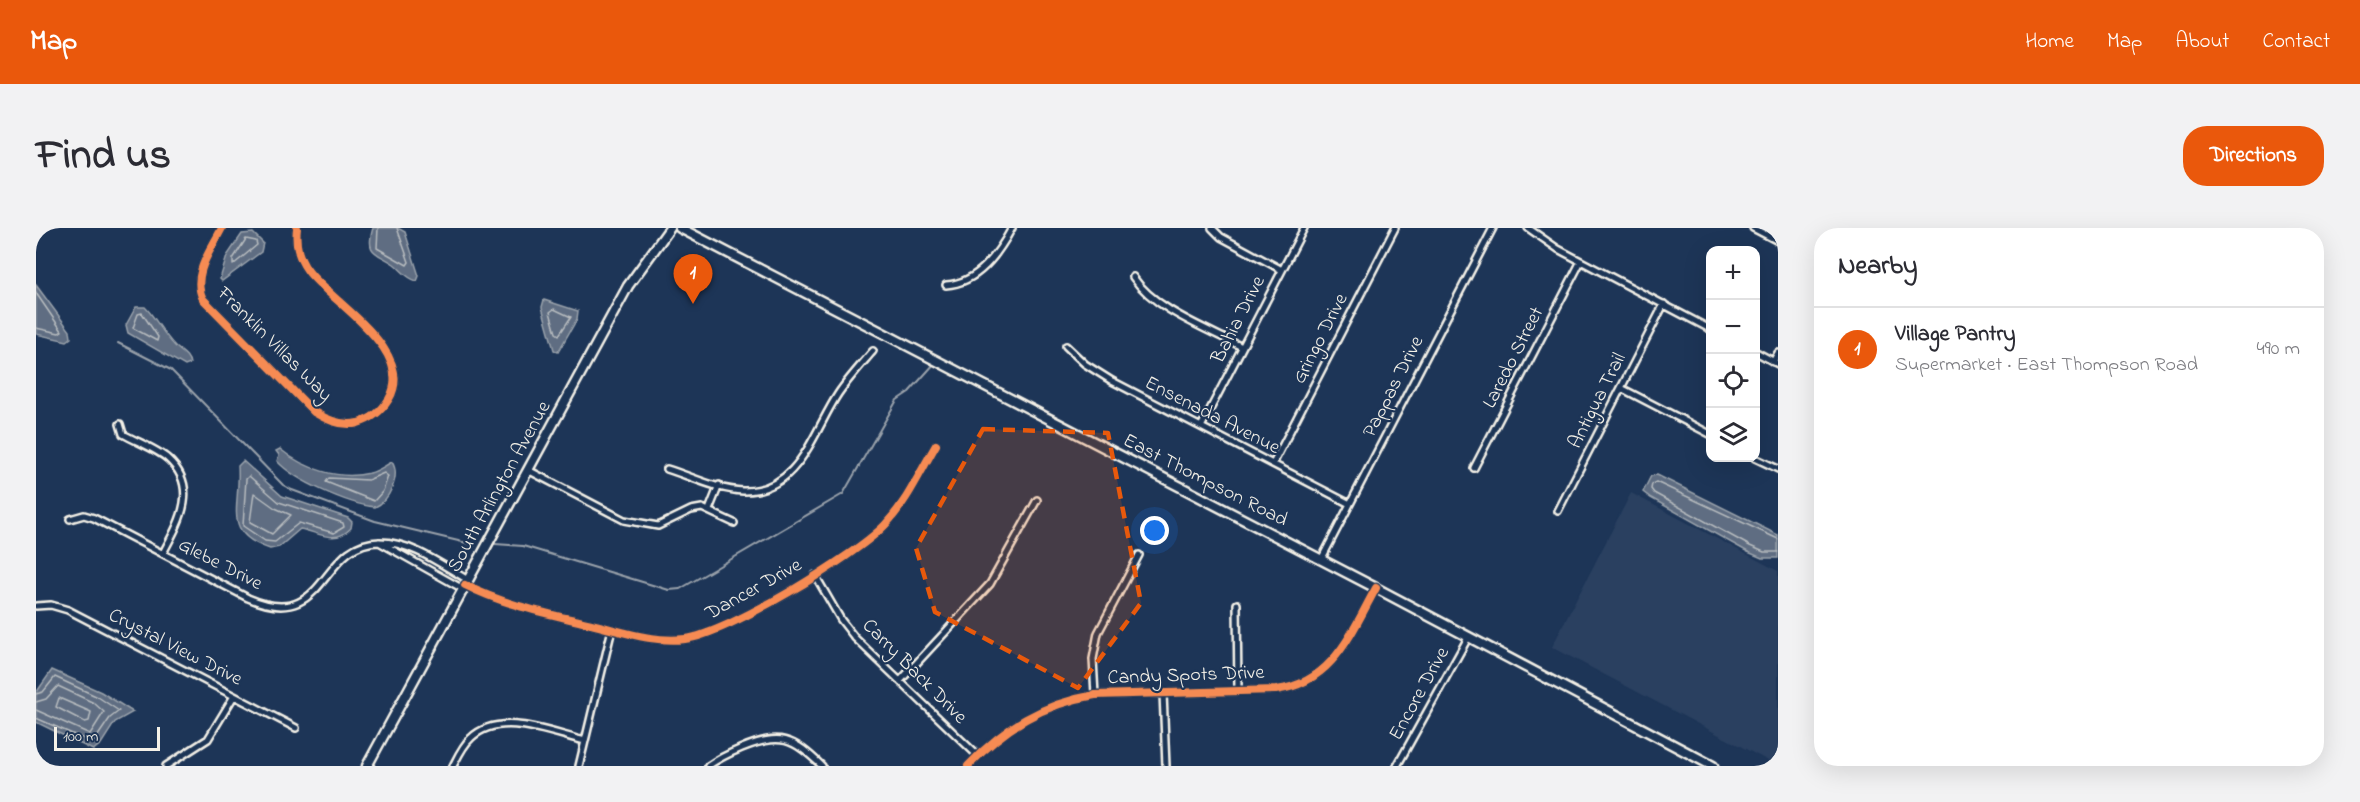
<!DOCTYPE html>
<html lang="en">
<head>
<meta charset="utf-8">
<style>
  :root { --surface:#fff; --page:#f2f2f3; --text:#2b2b33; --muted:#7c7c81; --line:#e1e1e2; --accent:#ea580c }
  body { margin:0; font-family:"Indie Flower",sans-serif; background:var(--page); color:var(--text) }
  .controls { position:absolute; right:18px; top:18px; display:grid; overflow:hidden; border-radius:12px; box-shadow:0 6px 24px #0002 }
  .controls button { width:54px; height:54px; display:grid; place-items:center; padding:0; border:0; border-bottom:2px solid var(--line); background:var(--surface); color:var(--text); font:30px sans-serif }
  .scale { position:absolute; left:18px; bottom:15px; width:106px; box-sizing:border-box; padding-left:6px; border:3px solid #f4f1e8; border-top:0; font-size:16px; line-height:21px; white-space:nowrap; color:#f4f1e8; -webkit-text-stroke:4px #1d3557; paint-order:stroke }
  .you { position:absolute; left:1119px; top:303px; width:21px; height:21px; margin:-15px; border:4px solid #fff; border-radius:50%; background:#1a73e8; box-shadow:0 0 0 9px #1a73e833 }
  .badge { display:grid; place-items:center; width:39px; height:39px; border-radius:50%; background:var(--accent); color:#fff; font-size:20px; font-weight:700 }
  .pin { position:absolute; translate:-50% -50px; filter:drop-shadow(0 2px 3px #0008) }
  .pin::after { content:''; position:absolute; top:32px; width:21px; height:18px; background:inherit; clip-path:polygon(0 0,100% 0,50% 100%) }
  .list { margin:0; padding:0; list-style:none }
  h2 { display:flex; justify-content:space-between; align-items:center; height:78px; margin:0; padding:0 24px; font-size:26px }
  h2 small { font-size:20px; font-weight:400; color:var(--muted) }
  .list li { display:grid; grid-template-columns:39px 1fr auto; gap:18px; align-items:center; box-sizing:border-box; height:84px; padding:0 24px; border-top:2px solid var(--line) }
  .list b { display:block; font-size:22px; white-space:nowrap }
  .list p { margin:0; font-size:20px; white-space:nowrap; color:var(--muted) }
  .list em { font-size:20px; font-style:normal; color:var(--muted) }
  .icon { flex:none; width:33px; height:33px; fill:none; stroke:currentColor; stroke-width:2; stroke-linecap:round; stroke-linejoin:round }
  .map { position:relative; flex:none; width:1742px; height:538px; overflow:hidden; border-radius:24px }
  header { display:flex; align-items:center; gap:36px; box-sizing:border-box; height:84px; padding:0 30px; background:var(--accent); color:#fff }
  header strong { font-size:28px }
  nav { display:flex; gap:33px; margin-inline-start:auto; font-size:21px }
  .intro { display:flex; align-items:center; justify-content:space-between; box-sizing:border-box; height:144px; padding:0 36px }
  h1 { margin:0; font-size:42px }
  .button { padding:15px 27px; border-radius:24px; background:var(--accent); color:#fff; font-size:21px; font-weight:700 }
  main { display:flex; gap:36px; padding:0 36px }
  aside { flex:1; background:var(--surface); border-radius:24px; box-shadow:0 6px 24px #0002 }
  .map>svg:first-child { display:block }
  .built { fill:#2a4060 }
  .water { fill:#5e6d82; stroke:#9aa2ab; stroke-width:1.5 }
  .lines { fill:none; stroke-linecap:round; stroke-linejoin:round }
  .shore { stroke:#b8bcbf; stroke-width:1.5 }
  .stream { stroke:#9aa2ab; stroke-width:2 }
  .street-casing { stroke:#f4f1e8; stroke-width:10 }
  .secondary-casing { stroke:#f4f1e8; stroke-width:13 }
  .street { stroke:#1d3557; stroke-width:5 }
  .secondary { stroke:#1d3557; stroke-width:8 }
  .cycleway-casing { stroke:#1d3557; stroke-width:11 }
  .cycleway { stroke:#f68b52; stroke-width:8 }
  .marked { fill:#e8590c; fill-opacity:0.2; stroke:#e8590c; stroke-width:4.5; stroke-dasharray:12 8; stroke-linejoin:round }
  .labels { text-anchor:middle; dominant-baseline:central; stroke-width:4.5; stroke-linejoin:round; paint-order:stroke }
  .street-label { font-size:20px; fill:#f4f1e8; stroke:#1d3557 }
</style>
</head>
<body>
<header>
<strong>Map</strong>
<nav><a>Home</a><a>Map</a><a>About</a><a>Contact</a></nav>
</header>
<div class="intro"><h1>Find us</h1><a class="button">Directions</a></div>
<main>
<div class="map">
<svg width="1742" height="538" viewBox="0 0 1742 538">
  <rect width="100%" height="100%" fill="#1d3557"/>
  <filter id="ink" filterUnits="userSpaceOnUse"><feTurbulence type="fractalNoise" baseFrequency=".0167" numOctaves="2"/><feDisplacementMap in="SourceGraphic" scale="12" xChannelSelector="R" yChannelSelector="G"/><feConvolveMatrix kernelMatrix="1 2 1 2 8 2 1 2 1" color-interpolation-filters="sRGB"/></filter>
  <g filter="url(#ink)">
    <path class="built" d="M1595,265l147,78v195l-226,-119z"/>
    <path class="water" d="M337,0h25l7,4 14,44 -2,5c-11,-3 -15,-11 -23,-17 -18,-12 -29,-10 -21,-36z
      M217,5l10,10 -2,9 -39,29 -2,-2 7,-23 15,-22z
      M0,57l34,46 1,7 -4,3 -31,-7z
      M508,72l34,11 -1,8 -19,33 -4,-2 -12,-43z
      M100,79h9c11,11 18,27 30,39 6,6 14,9 15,18l-5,2 -57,-33 -2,-8z
      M244,221c23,19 59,32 90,24 8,-2 14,-7 22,-11 9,14 -3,39 -17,45 -27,-3 -80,-26 -98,-46l2,-6 -3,-4z
      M207,233l39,35 66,22 4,4 -1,6c-16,17 -31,5 -51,1l-21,18 -9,2c-49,-16 -29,-42 -32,-83z
      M1621,247l121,60v23h-16l-14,-6 -97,-54 -8,-6 8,-16z
      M16,442l49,22 32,20 -18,10 -14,22 -8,6 -57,-28v-29z"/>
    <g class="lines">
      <path class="shore" d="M342,0l-1,20 30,17 2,-3 -12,-34
        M210,11l10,2 1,4 -24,20v-6z
        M0,65l26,38 -3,2 -23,-5
        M518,81l17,8 -12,18 -3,-2 -6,-21z
        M106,85l16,24 -1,4 -24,-13 5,-14z
        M348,245l4,3 -5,15 -9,10 -48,-19 3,-4 39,2z
        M213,248l30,26 64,21 1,4 -10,6 -35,-10 -24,19 -10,-1 -22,-15 3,-47z
        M218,265l21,15 16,7 -19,19 -22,-12z
        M1742,311l-122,-57 -4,2 -1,5 3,4 96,53 14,6h14
        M0,466l7,-2 12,-15 43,20 21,14 -9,7 -17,25 -57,-25
        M23,470l32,14 -2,9 -4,1 -29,-15z
        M0,474l10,-3 12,-13 36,17 10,9 -14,22 -54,-24"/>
      <path class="stream" d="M82,115l53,27 112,115 9,5 83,31 100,24
        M459,316l28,2 146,44 11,-1 163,-95 54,-94 12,-8 26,-29"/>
      <g class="street-casing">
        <path id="street" d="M186,0c-11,22 -31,47 -19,71l111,113c13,8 28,15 44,11 14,-4 23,-11 31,-24 28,-48 -57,-96 -81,-128 -10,-13 -13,-26 -11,-43
          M1176,0l9,9 61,33
          M1492,0l30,21 152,80
          M1717,0l25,13
          M1097,49c22,33 75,52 109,70
          M910,57c32,-2 52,-31 66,-57
          M1030,118l19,18 27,17 238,123
          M1720,124l22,12
          M1737,134l5,-9
          M1585,160l89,46
          M84,196l3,10c14,8 34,15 45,25 32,29 11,64 -5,94
          M1165,199l103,-199
          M1719,230l23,11
          M1237,236l122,-236
          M1438,240l107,-207
          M631,241c23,7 51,21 76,22 56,1 70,-59 95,-97 10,-15 23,-29 35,-43
          M492,242l96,50 34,6 33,-16 11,-2 32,15
          M673,282l10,-25
          M1522,283l106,-207
          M34,291l14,-4 10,3 154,80c81,35 70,-56 132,-56 31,0 62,23 88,38
          M343,314l84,47
          M1285,332l172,-332
          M779,347l26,45 14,18 123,118
          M429,357c41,21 86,29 130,40 29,7 60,18 90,14 42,-5 169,-82 200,-114 22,-23 35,-53 51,-80
          M1201,376l1,87
          M0,378l15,-1 17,5 228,118
          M864,453l90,-97 47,-84
          M1127,465l3,73
          M1059,467l-2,-36 5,-26 41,-78
          M130,538l42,-27 26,-43
          M417,538c5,-10 10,-21 18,-28 29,-28 80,-5 114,3
          M543,538l33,-137
          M672,538c11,-8 22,-13 34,-18 38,-16 51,-10 80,18
          M932,538c37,-39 74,-62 127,-71l181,-5c57,-7 75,-57 100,-102
          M1361,538l72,-130"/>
      </g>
      <g class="secondary-casing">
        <path id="secondary" d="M644,0l696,360 337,178
          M331,538l261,-480 42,-58"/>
      </g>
      <use href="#street" class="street"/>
      <use href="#secondary" class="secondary"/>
      <g class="cycleway-casing">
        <path id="cycleway" d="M186,0c-11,22 -31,47 -19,71l111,113c13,8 28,15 44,11 14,-4 23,-11 31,-24 28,-48 -57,-96 -81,-128 -10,-13 -13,-26 -11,-43
          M429,357c41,21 86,29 130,40 29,7 60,18 90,14 42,-5 169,-82 200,-114 22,-23 35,-53 51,-80
          M932,538c37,-39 74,-62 127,-71l181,-5c57,-7 75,-57 100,-102"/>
      </g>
      <use href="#cycleway" class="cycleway"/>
    </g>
  </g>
  <path class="marked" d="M947,201l125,4 33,170 -63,85 -143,-76 -19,-64z"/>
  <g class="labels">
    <g class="street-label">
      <text transform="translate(1203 92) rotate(-63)">Bahia Drive</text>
      <text transform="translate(1285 111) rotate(-63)">Gringo Drive</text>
      <text transform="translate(238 117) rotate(45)">Franklin Villas Way</text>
      <text transform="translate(1478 130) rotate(-63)">Laredo Street</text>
      <text transform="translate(1358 159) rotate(-63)">Pappas Drive</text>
      <text transform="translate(1562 173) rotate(-63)">Antigua Trail</text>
      <text transform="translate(1176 188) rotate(27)">Ensenada Avenue</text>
      <text transform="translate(1169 253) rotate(27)">East Thompson Road</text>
      <text transform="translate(464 259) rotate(-61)">South Arlington Avenue</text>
      <text transform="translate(184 337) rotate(27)">Glebe Drive</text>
      <text transform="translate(718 362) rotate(-29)">Dancer Drive</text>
      <text transform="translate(139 420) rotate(27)">Crystal View Drive</text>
      <text transform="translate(878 444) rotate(45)">Carry Back Drive</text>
      <text transform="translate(1150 448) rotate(-2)">Candy Spots Drive</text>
      <text transform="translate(1384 466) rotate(-61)">Encore Drive</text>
    </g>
  </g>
</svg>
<div class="controls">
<button>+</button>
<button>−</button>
<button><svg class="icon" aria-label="locate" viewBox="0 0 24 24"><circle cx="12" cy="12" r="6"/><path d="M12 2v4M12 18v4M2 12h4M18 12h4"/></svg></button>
<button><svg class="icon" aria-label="layers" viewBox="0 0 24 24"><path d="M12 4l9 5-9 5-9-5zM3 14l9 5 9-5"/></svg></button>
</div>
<div class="scale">100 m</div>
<div class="you"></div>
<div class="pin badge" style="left:657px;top:76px">1</div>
</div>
<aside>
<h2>Nearby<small></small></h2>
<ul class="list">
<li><span class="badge">1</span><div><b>Village Pantry</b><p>Supermarket · East Thompson Road</p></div><em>490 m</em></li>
</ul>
</aside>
</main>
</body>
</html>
